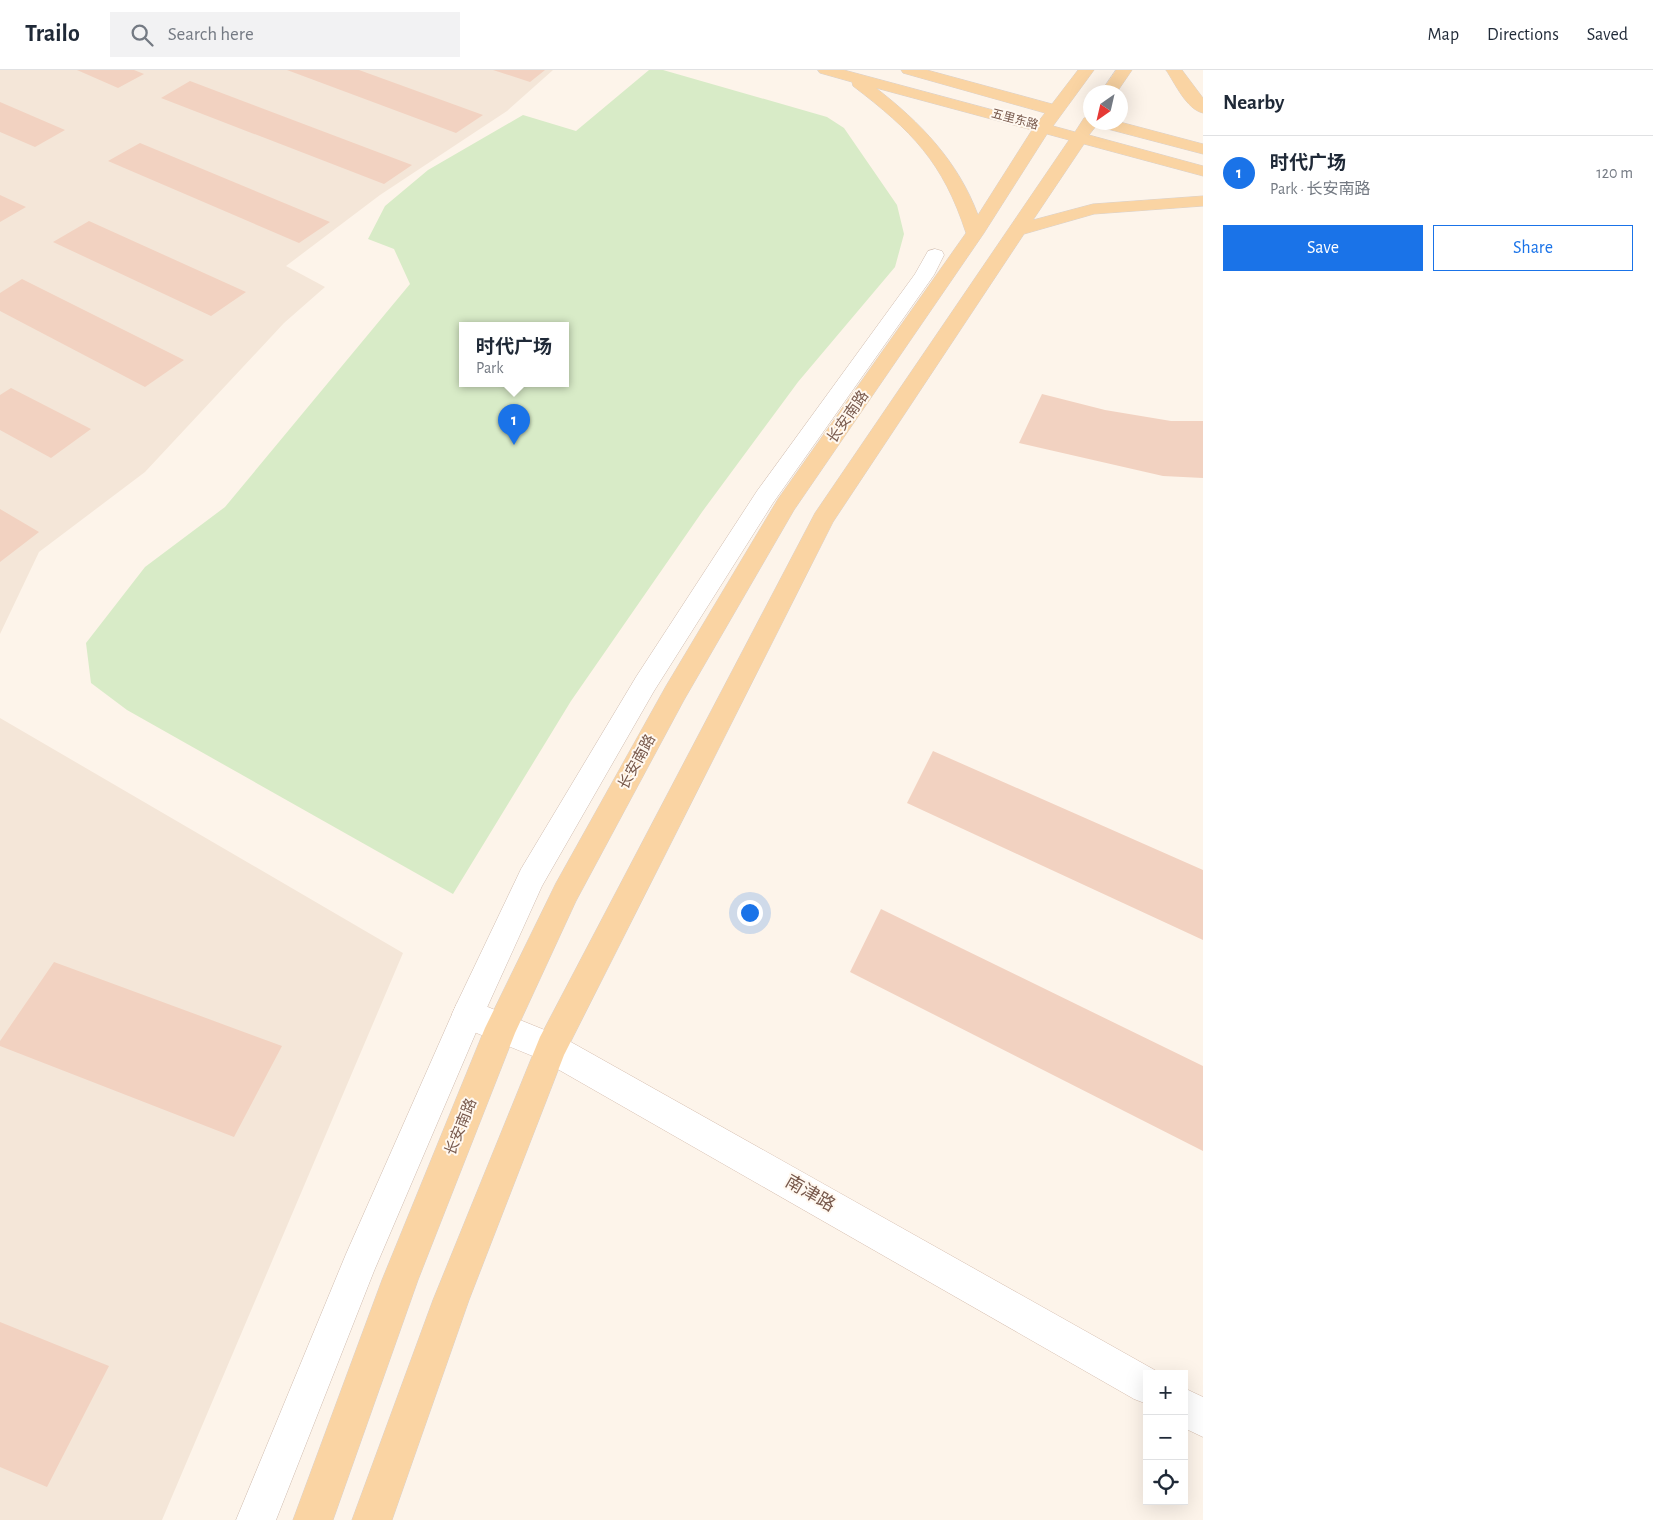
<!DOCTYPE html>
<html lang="en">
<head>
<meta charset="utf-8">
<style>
  :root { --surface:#fff; --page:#f2f2f3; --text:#1f2937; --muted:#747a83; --line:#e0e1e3; --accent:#1a73e8 }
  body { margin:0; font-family:"Alegreya Sans","Noto Sans SC",sans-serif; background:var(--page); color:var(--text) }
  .controls { position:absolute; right:15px; bottom:15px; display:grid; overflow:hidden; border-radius:0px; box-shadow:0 5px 20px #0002 }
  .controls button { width:45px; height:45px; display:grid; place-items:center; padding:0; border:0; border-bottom:1px solid var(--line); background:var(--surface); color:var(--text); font:25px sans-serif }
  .compass { position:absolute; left:1083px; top:15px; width:45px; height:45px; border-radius:50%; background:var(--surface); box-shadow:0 5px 20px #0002; rotate:214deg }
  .you { position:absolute; left:749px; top:842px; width:18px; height:18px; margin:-12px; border:4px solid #fff; border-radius:50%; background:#1a73e8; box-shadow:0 0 0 8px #1a73e833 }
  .badge { display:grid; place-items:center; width:32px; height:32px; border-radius:50%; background:var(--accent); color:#fff; font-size:16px; font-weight:700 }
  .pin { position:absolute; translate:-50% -41px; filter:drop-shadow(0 1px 2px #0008) }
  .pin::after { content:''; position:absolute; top:26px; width:18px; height:15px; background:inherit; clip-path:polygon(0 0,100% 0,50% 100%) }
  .popup { position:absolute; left:459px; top:252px; width:110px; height:65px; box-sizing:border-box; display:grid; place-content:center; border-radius:0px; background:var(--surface); filter:drop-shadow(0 1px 4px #0005); font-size:16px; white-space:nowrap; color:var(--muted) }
  .popup b { font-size:19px; color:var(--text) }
  .popup::after { content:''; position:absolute; left:50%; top:100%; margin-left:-10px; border:10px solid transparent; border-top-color:var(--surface) }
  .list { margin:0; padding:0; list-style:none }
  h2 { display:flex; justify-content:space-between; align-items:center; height:65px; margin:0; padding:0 20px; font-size:21px }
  h2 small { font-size:16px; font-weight:400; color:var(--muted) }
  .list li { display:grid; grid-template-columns:32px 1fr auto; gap:15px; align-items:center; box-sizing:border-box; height:75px; padding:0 20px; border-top:1px solid var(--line) }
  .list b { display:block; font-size:19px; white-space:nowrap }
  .list p { margin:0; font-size:16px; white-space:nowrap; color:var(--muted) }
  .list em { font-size:16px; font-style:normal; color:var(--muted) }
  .actions { display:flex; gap:10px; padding:15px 20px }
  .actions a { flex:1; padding:11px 0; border:1px solid var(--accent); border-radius:0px; text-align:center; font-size:18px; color:var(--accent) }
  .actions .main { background:var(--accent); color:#fff }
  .icon { flex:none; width:28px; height:28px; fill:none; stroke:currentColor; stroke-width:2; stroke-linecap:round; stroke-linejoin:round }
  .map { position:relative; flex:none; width:1203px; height:1450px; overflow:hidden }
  header { display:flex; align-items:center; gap:30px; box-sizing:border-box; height:70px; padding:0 25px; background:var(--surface); border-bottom:1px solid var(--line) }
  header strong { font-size:24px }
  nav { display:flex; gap:28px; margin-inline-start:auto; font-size:18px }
  .search { width:350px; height:45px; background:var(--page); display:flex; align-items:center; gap:12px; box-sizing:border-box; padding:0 18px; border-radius:0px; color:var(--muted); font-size:19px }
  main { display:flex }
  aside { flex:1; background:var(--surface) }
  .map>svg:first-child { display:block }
  .residential { fill:#f4e6d8 }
  .green { fill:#d8ebc7; fill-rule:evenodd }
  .building { fill:#f2d2c1 }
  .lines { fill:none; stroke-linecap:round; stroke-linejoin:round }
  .street-casing { stroke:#cfbbae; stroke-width:1 }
  .secondary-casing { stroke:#d5bdae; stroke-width:1 }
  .primary-casing { stroke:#d9d1cd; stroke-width:1 }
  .street { fill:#fff; fill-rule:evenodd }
  .secondary { fill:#fff; fill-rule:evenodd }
  .primary { fill:#fad4a3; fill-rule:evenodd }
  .labels { text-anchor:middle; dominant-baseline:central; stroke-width:4; stroke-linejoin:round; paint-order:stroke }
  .far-street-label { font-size:12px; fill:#78594c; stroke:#fff8f0 }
  .street-label { font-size:15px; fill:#78594c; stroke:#fff8f0 }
  .near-street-label { font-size:18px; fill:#78594c; stroke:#fff8f0 }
</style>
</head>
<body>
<header>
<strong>Trailo</strong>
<div class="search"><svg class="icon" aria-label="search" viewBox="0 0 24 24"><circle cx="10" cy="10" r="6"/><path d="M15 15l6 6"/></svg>Search here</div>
<nav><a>Map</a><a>Directions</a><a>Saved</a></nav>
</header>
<main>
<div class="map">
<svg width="1203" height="1450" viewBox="0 0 1203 1450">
  <rect width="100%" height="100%" fill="#fdf4ea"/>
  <path class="residential" d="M0,0h553l-46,41 -127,84 -94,71 39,21 -41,36 -139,149 -106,80 -39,82z
    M0,648l403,235 -241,567h-162z"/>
  <path class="green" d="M649,0h14l164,47 17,11 53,77 7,29 -9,33 -97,115 -96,130 -131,189 -118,193 -326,-184 -36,-27 -5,-40 59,-76 80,-60 185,-223 -16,-35 -26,-10 17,-33 43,-36 95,-55 53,16zM463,256h102v58h-102z"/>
  <path class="building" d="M77,0h57l10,4 -26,14z
    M287,0h72l124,45 -27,18z
    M493,0h52l-15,12z
    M190,11l222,84 -28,19 -223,-86z
    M0,32l65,28 -30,17 -35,-15z
    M140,73l190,79 -31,21 -191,-82z
    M0,125l26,12 -26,15z
    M89,151l157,71 -35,24 -158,-74z
    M22,209l162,81 -39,27 -145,-76v-18z
    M11,318l80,41 -40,29 -51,-28v-35z
    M1042,324l63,16 66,11h32v57l-40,-2 -144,-33z
    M0,439l39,23 -39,30z
    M933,681l270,119v70l-296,-137z
    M881,839l322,157v85l-353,-179z
    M54,892l228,84 -48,91 -234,-91v-5z
    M0,1252l109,44 -62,121 -47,-20z"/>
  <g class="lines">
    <g class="street-casing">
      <path id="street" d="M935,179l7,2 2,4 -10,20 -161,228 -119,188 -112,195 -62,137 -106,248 -98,249h-40l110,-266 111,-251 64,-134 115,-192 121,-186 158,-217 13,-23z"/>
    </g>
    <g class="secondary-casing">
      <path id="secondary" d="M468,929l94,38 598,336 -13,1v30l-13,-5 -594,-340 -83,-34 -5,-11 5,-11z
        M1184,1318l19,9v40l-19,-9z"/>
    </g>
    <g class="primary-casing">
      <path id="primary" d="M818,0h26l194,52 7,-9 -142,-40 -2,-3h26l125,34 26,-34h16l-41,56 22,6 9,-14 6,-1v5h30l83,22v10l-107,-28 -7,9 114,31v10l-119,-32 -51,76 60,-16 110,-8v10l-109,8 -70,20 -191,288 -269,533 -95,245 -77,220h-40l81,-220 107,-263 275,-524 254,-373 -22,-6 -63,99 -190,277 -110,190 -108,201 -61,132 -97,247 -85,240h-40l89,-240 103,-252 71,-145 110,-197 112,-187 188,-266c-23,-71 -54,-102 -113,-147l-1,-4 -32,-9zM876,18l156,42 -54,85c-20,-54 -58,-93 -102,-127z
        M1116,0h16l-15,22h-16z
        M1166,0h16l21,28v15c-17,-4 -28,-30 -37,-43z"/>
    </g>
    <use href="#street" class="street"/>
    <use href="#secondary" class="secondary"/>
    <use href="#primary" class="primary"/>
  </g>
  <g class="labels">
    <g class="far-street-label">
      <text transform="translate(1015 49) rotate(15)">五里东路</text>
    </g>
    <g class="street-label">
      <text transform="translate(848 347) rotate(-55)">长安南路</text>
      <text transform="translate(637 692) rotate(-61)">长安南路</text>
      <text transform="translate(461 1057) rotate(-68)">长安南路</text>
    </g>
    <g class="near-street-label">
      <text transform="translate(810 1124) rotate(30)">南津路</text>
    </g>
  </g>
</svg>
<div class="controls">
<button>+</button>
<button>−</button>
<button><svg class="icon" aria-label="locate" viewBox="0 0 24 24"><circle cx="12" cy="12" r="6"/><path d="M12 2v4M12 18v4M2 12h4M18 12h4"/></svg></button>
</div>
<svg class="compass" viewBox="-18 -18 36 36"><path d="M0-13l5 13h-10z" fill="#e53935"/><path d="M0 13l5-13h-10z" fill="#747a83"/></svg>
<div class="you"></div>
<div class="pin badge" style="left:514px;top:375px">1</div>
<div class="popup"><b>时代广场</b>Park</div>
</div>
<aside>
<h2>Nearby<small></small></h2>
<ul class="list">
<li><span class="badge">1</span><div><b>时代广场</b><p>Park · 长安南路</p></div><em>120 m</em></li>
</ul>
<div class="actions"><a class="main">Save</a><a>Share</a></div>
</aside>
</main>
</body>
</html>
